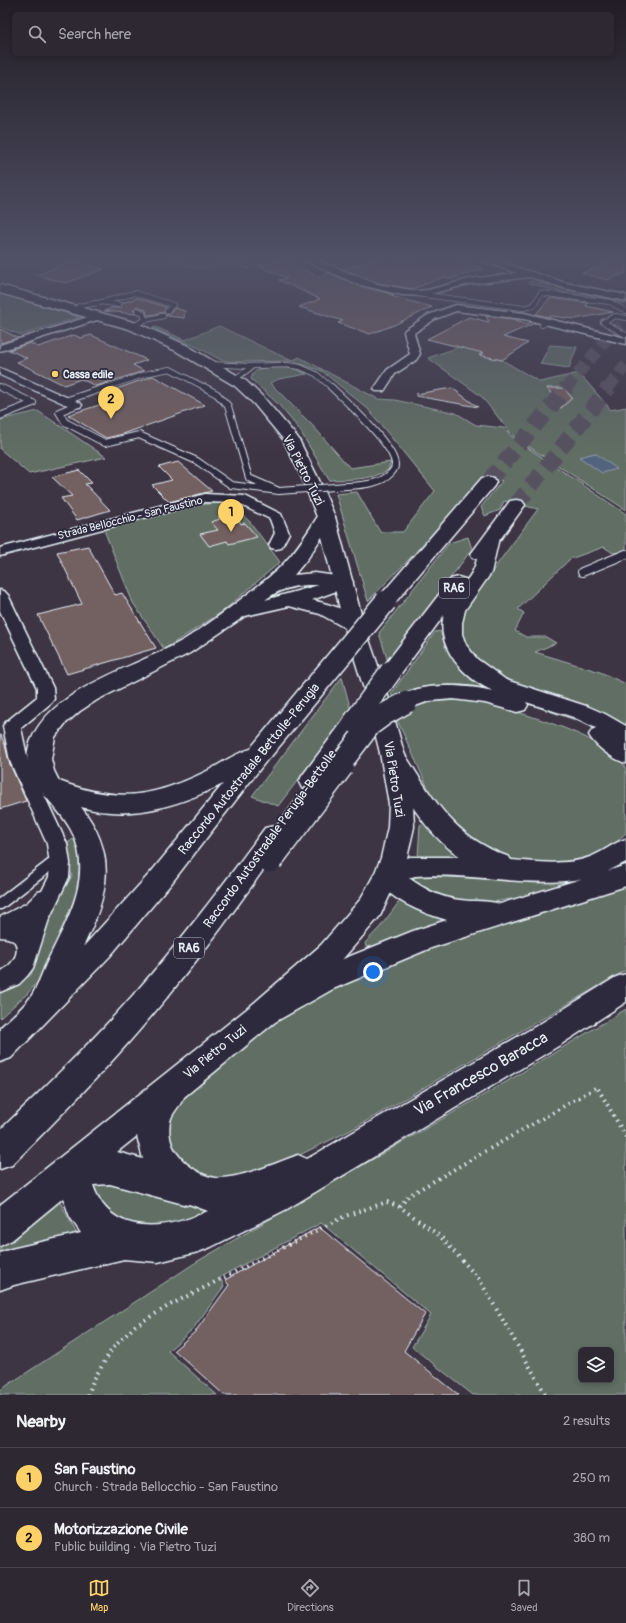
<!DOCTYPE html>
<html lang="en">
<head>
<meta charset="utf-8">
<style>
  :root { --surface:#2e2833; --page:#3a343f; --text:#f1f3f6; --muted:#a7a6ac; --line:#49444e; --accent:#ffd166 }
  body { margin:0; font-family:Pangolin,sans-serif; background:var(--page); color:var(--text) }
  .controls { position:absolute; right:12px; bottom:12px; display:grid; overflow:hidden; border-radius:6px; box-shadow:0 2px 6px #0003 }
  .controls button { width:36px; height:36px; display:grid; place-items:center; padding:0; border:0; border-bottom:1px solid var(--line); background:var(--surface); color:var(--text); font:20px sans-serif }
  .you { position:absolute; left:373px; top:972px; width:14px; height:14px; margin:-10px; border:3px solid #fff; border-radius:50%; background:#1a73e8; box-shadow:0 0 0 6px #1a73e833 }
  .badge { display:grid; place-items:center; width:26px; height:26px; border-radius:50%; background:var(--accent); color:#111; font-size:13px; font-weight:700 }
  .pin { position:absolute; translate:-50% -33px; filter:drop-shadow(0 1px 2px #0008) }
  .pin::after { content:''; position:absolute; top:21px; width:14px; height:12px; background:inherit; clip-path:polygon(0 0,100% 0,50% 100%) }
  .list { margin:0; padding:0; list-style:none }
  h2 { display:flex; justify-content:space-between; align-items:center; height:52px; margin:0; padding:0 16px; font-size:17px }
  h2 small { font-size:13px; font-weight:400; color:var(--muted) }
  .list li { display:grid; grid-template-columns:26px 1fr auto; gap:12px; align-items:center; box-sizing:border-box; height:60px; padding:0 16px; border-top:1px solid var(--line) }
  .list b { display:block; font-size:15px; white-space:nowrap }
  .list p { margin:0; font-size:13px; white-space:nowrap; color:var(--muted) }
  .list em { font-size:13px; font-style:normal; color:var(--muted) }
  .icon { flex:none; width:22px; height:22px; fill:none; stroke:currentColor; stroke-width:2; stroke-linecap:round; stroke-linejoin:round }
  .map { position:relative; flex:none; width:626px; height:1395px; overflow:hidden }
  .search { position:absolute; background:var(--surface); box-shadow:0 2px 6px #0003; left:12px; right:12px; top:12px; height:44px; display:flex; align-items:center; gap:10px; box-sizing:border-box; padding:0 14px; border-radius:6px; color:var(--muted); font-size:15px }
  .sheet { height:172px; background:var(--surface) }
  nav { display:flex; justify-content:space-around; align-items:center; box-sizing:border-box; height:56px; border-top:1px solid var(--line); background:var(--surface); font-size:11px; color:var(--muted) }
  nav a { display:grid; justify-items:center; gap:2px }
  nav .on { color:var(--accent) }
  .map>svg:first-child { display:block }
  .green { fill:#616e64; stroke:#a4b0ae; fill-rule:evenodd }
  .water { fill:#53647d; stroke:#8f9cae }
  .building { fill:#736160; stroke:#e8f1f8 }
  .lines { fill:none; stroke-linecap:round; stroke-linejoin:round }
  .highway-tunnel-far1 { stroke:#57515f; stroke-width:12; stroke-dasharray:12 6; stroke-linecap:butt }
  .highway-tunnel { stroke:#57515f; stroke-width:16; stroke-dasharray:16 8; stroke-linecap:butt }
  .lane-far3-casing { stroke:#e8f1f8; stroke-width:6 }
  .lane-far2-casing { stroke:#e8f1f8; stroke-width:8 }
  .lane-far1-casing { stroke:#e8f1f8; stroke-width:10 }
  .lane-casing { stroke:#e8f1f8; stroke-width:13 }
  .street-casing { stroke:#e8f1f8; stroke-width:3 }
  .secondary-casing { stroke:#e8f1f8; stroke-width:3 }
  .highway-casing { stroke:#e8f1f8; stroke-width:3 }
  .path { stroke:#e8f1f8; stroke-width:4; stroke-dasharray:1.5 4.5; stroke-linecap:butt }
  .lane-far3 { stroke:#2f2a3d; stroke-width:4.5 }
  .lane-far2 { stroke:#2f2a3d; stroke-width:6 }
  .lane-far1 { stroke:#2f2a3d; stroke-width:8 }
  .lane { stroke:#2f2a3d; stroke-width:10 }
  .street { fill:#2f2a3d; fill-rule:evenodd }
  .secondary { fill:#2f2a3d; fill-rule:evenodd }
  .highway { fill:#2f2a3d; fill-rule:evenodd }
  .lane-bridge-casing { stroke:#e8f1f8; stroke-width:8; stroke-linecap:butt }
  .highway-bridge-far1-casing { stroke:#e8f1f8; stroke-width:24; stroke-linecap:butt }
  .highway-bridge-casing { stroke:#e8f1f8; stroke-width:30; stroke-linecap:butt }
  .lane-bridge { stroke:#2f2a3d; stroke-width:6 }
  .highway-bridge-far1 { stroke:#2f2a3d; stroke-width:21 }
  .highway-bridge { stroke:#2f2a3d; stroke-width:27 }
  .poi-dot { fill:#ffd166; stroke:#2f2a3d; stroke-width:1.5 }
  .labels { text-anchor:middle; dominant-baseline:central; stroke-width:3.5; stroke-linejoin:round; paint-order:stroke }
  .far-poi-label { font-size:11px; font-weight:bold; fill:#e8f1f8; stroke:#2f2a3d; text-anchor:start }
  .far-street-label { font-size:11px; fill:#e8f1f8; stroke:#2f2a3d }
  .shield { fill:#2f2a3d; stroke:#b0b5c0; stroke-width:1 }
  .shield-label { font-size:12px; font-weight:bold; fill:#e8f1f8 }
  .street-label { font-size:13px; fill:#e8f1f8; stroke:#2f2a3d }
  .near-street-label { font-size:16px; fill:#e8f1f8; stroke:#2f2a3d }
</style>
</head>
<body>
<div class="map">
<svg width="626" height="1395" viewBox="0 0 626 1395">
  <rect width="100%" height="100%" fill="#3d3544"/>
  <filter id="ink" filterUnits="userSpaceOnUse"><feTurbulence type="fractalNoise" baseFrequency=".025" numOctaves="2"/><feDisplacementMap in="SourceGraphic" scale="8" xChannelSelector="R" yChannelSelector="G"/><feConvolveMatrix kernelMatrix="1 2 1 2 8 2 1 2 1" color-interpolation-filters="sRGB"/></filter>
  <g filter="url(#ink)">
    <path class="green" d="M170,259h60l5,3 -40,7z
      M529,281l92,18 5,1v4l-69,-13 -29,-8z
      M0,294l79,23 -58,18 -21,-8z
      M219,326l73,35 7,-4 79,42 17,1 61,13 20,12 28,3 8,9 114,77v37l-13,2 -9,-6 -34,12 -52,50 6,4 -9,18 11,6h20l10,6 -21,9 65,20 26,12v43l-132,-53 -19,-14 -15,-20 1,-24 40,-57 37,-50 -34,-8 -4,9 -15,6 -4,-9 21,-26 -18,-5 -72,80 -44,45 -32,-107 21,-2 23,40h23l32,-41 -67,-82 -46,-38 -30,-10 -58,1 -13,-2 -22,-12 -46,-20 3,-1 29,13z
      M470,343l16,8 -6,4 22,5 38,22 39,-9 32,37 15,-3v103l-112,-73 -33,-41 -53,-38z
      M550,345l27,2 -8,21 -29,-4z
      M279,367l17,2 11,5 -28,5 -9,4 44,44 36,41 41,-6 -3,8c-18,11 -38,9 -59,10l-30,-51 -21,-25 -27,-25c3,-13 17,-12 28,-12z
      M38,411l68,46 -77,17 -29,-25v-29z
      M222,503l14,6 14,13 30,40 -58,50 -58,37 -31,-46 -29,-73 86,-25z
      M468,537l4,12 -84,113 -9,-29 70,-90z
      M440,631l6,16 10,13 114,53 34,20 -23,-11 -76,-26 -112,2 -2,-4 44,-62z
      M342,677l9,34 -73,95 -26,-10z
      M464,700l15,1c35,10 131,35 147,68 0,6 0,54 0,64l-14,13 -24,12 -14,3 -40,3 -32,-7 -36,-17 -32,-39 -37,-81c15,-19 44,-19 67,-20z
      M426,822l38,36 -46,-1 2,-32 2,-2z
      M76,837l10,35 -35,94 -23,27 -28,25v-27l31,-16 21,-66 20,-33 -7,-31z
      M626,859v7l-95,30 -46,7 -45,-4 -27,-17v-3l5,-3z
      M626,885v85l-275,160 -103,50 -15,4 -42,-9 -22,-32v-22l10,-20 104,-88 94,-49z
      M402,898l63,21 -36,7 -55,20 -8,1 -1,-4 16,-17z
      M626,1009v386h-153l-61,-48 19,-32 -110,-92 -101,54 4,9 -31,43 -25,22 49,44h-217v-5l198,-129 313,-182zM581,1350h30v30h-30z
      M98,1181l29,6 56,16 23,4 23,-2 -60,30 -58,-13 -19,-37z
      M59,1200l19,36 -78,22v-19z"/>
    <path class="water" d="M595,453l22,16 -15,4 -23,-16z"/>
    <path class="building" d="M378,259h78l27,10 -33,10 -6,-2 -32,12 -35,-6 -34,-14z
      M620,259h6v14l-19,7 -25,-7z
      M284,260l34,16 11,-3 28,12 37,10 -3,1 41,11 -38,18 -24,9 -32,-11 5,-2 -44,-14 21,-8 -41,-19 8,-2 -28,-12z
      M74,261l30,8 -38,14 -30,-8z
      M137,298l29,9 -2,5 -13,3h-4l-1,-5 -9,-4 -4,4 3,4 -32,-3 8,-3h9l1,-5z
      M550,298l38,5 -2,3 27,6 -38,7 -24,-3 -3,1 -12,-3z
      M175,308l10,3 -1,7 -17,-2 -1,-1z
      M486,316l27,3 15,5 2,-2 5,1 -32,14 25,6 -26,17 -23,-5 4,-2 -56,-14 42,-22 20,5z
      M0,329l18,9 -18,5z
      M74,335l7,3 10,-3 56,25 -14,5 11,6 -48,15 -15,-7 -17,6 -47,-23 10,-4 -18,-8 21,-7 8,4z
      M153,376l52,29 -82,29 -17,4 -38,-23 53,-17 -13,-6z
      M452,388l26,19 -62,-11v-2z
      M547,388h17l8,10 -11,10 -16,-4 8,-8z
      M178,462l34,29 -43,11 -17,-17 20,-5 -13,-13z
      M79,470l13,13 -7,1 25,26 -33,10 -16,-22 11,-2 -20,-19z
      M233,514l8,10 4,-1 12,14 -28,7 -2,-3 -18,5 -9,-12 18,-4 -7,-8 9,-3 -2,-2z
      M88,546l27,49 7,-2 34,55 -89,26 -29,-59 44,-11 -25,-52z
      M0,735h1l4,10 4,17 17,39 -26,8z
      M319,1227l106,87 -21,37 55,44h-235l-50,-45 21,-18 34,-47 -4,-5z"/>
    <g class="lines">
      <path class="highway-tunnel-far1" d="M566,388l44,-53 16,-14
        M608,388l18,-23"/>
      <path class="highway-tunnel" d="M488,482l79,-95
        M516,505l93,-118"/>
      <g class="lane-far3-casing">
        <path id="lane-far3" d="M238,260l9,6
          M418,294l105,14 10,-2 8,-13 69,9 16,9
          M103,302l32,-9 38,12 -6,6
          M79,306l24,-4 16,3
          M626,318l-11,-2 -12,6 23,13
          M145,320l18,-4
          M542,325l5,-3
          M133,326l12,-6 -2,-7 -6,-3
          M209,364l38,2 40,-1 13,2 16,7 16,14
          M234,380l19,-14
          M0,387l2,1
          M104,388l45,-15 21,-4 36,19"/>
      </g>
      <g class="lane-far2-casing">
        <path id="lane-far2" d="M0,387l33,16 -33,13
          M331,387c14,13 64,59 64,78 0,2 -2,6 -4,8 -12,14 -39,12 -56,14
          M65,401l42,-14
          M76,405l-17,7 6,10 40,21 34,-8 58,26 34,24 48,6 -30,-13 -21,-72 -11,-12 -13,-7"/>
      </g>
      <g class="lane-far1-casing">
        <path id="lane-far1" d="M582,572l44,-18"/>
      </g>
      <g class="lane-casing">
        <path id="lane" d="M0,904l58,-45"/>
      </g>
      <g class="street-casing">
        <path id="street" d="M232,259h20c-5,4 -15,4 -20,0z
          M302,259h12l63,25 40,7 11,-1 41,-11 48,-6 -41,-14h14l76,24 60,12v6l-62,-13 -34,-11 -61,7 -46,12 -21,-1 -45,-11z
          M456,305l68,8 102,25v6l-102,-25 -68,-8 -21,8 -21,14 6,21 -4,6 -21,14 -11,17h-8l-2,-2 13,-19 23,-16 -6,-22 1,-2 23,-15z
          M97,314l3,1 2,2 -2,2 -100,32v-6z
          M0,368l80,35 2,2 -2,2h-8l-72,-32z
          M205,494l40,2 36,18 8,19 -8,15 -5,1 -5,-1 -2,-3 6,-12 -5,-14 -33,-16 -32,-1 -205,54v-8z
          M0,590l5,2 3,3 45,93 1,11 -3,4 -30,25 7,33 39,83 3,19 -1,14 -20,42 -16,49 -6,8 -8,8 -19,8v-20c11,-6 21,-18 15,-30l-7,-4 -8,-1v-20l27,-14 11,-11 4,-1 7,-14 1,-14 -3,-19 -37,-83 -7,-35 3,-4 31,-25v-9l-37,-77z"/>
      </g>
      <g class="secondary-casing">
        <path id="secondary" d="M0,285l137,38 49,22 59,35 19,18 34,40 21,42 16,37 29,108 22,64 18,64 9,51 1,23 -7,31 -27,58 -39,45 -66,61 -91,75c-3,7 -10,14 -13,21 -4,13 -1,28 8,38 8,10 23,20 36,22 23,2 61,-15 83,-23l9,4 231,-134 78,-48 10,-3v28l-66,43 -273,164 -76,38 -13,5 -40,10 -34,-3 -110,26 -14,5v-37l11,-4 70,-16 -11,-16 -7,-19 -51,42 -12,6v-41l253,-201 68,-59 39,-45 14,-25 7,-17 7,-31 1,-23 -9,-51 -16,-64 -20,-64 -27,-108 -14,-37 -20,-41 -29,-35 -19,-18 -59,-35 -47,-22 -129,-36zM137,1136l6,23 -26,-7zM110,1184l77,21 2,-1 19,7c-41,19 -98,27 -115,-26z"/>
      </g>
      <g class="highway-casing">
        <path id="highway" d="M488,477l6,1 2,4 -2,4 -101,119 -7,2 -7,-2 -3,-4 3,-4 103,-119z
          M516,500l6,1 3,4 -27,37 -7,31 -26,37 -3,13v11l4,11 11,14 29,21 83,27 16,7 21,12v37c-13,-4 -30,-16 -37,-28l3,-5 4,-2 -23,-11 -47,-15 2,3 -3,5 -8,2 -32,-9 -32,-4 -24,2 -22,8 -8,-2 -3,-5c14,-22 74,-17 97,-11 -28,-12 -58,-44 -49,-76l-45,61 -8,2 -8,-2 -3,-5 71,-92 7,-2 7,2 1,2c6,-7 9,-13 11,-22l-4,-1 -2,-4 39,-53z
          M326,512l6,1 3,4 -27,41 -14,17 21,-2 35,5 3,4 -3,4 -38,14c16,4 43,11 52,25l-3,4 -7,2 -7,-2 -27,-15 -31,-8 -44,10 -55,37 -93,47 -17,11 -15,13 -10,13 -4,22 3,12 5,10c58,22 93,17 148,-10 14,-7 28,-18 44,-22 5,-6 12,-5 18,-3l4,6 -103,133 -60,71 -99,102 -11,4v-34c10,-10 22,-19 30,-30 8,-11 12,-26 18,-38 19,-40 45,-81 25,-126 -14,-33 -62,-55 -40,-98 24,-50 107,-70 152,-97 21,-13 41,-28 60,-43 14,-11 28,-21 40,-34 14,-15 24,-32 35,-49zM307,585h12l-54,15c13,-10 26,-14 42,-15zM223,784l-71,87 -69,76c25,-51 36,-92 -2,-140 50,14 97,-1 142,-23z
          M354,715l8,2 3,5 -45,66 -9,2 -9,-2 -3,-6 3,-6 44,-59z
          M392,745l8,2c32,50 51,89 109,110l2,3c25,2 55,6 79,-3 13,-5 23,-14 36,-18v23l-18,9 18,-6v21l-195,62 -98,41 -58,33 -11,4 -11,-4 -4,-9 4,-9 60,-33 100,-40 34,-11c-25,-7 -60,-21 -73,-45l4,-7 32,-11h51c-38,-24 -58,-67 -81,-104l4,-6zM415,876c55,-4 111,12 166,3l-81,25c-13,-4 -27,-2 -40,-4 -20,-2 -36,-11 -51,-22z
          M274,826l9,2 4,7 -4,7c-41,58 -83,117 -130,172 -44,53 -93,102 -141,151l-12,4v-39c46,-44 92,-88 134,-136 47,-53 89,-109 131,-166z"/>
      </g>
      <path class="path" d="M400,1207l8,-11 189,-109 29,50
        M88,1395l5,-14 19,-32 23,-23 35,-21 175,-89 42,-14 13,5 40,29 39,43 67,116"/>
      <use href="#lane-far3" class="lane-far3"/>
      <use href="#lane-far2" class="lane-far2"/>
      <use href="#lane-far1" class="lane-far1"/>
      <use href="#lane" class="lane"/>
      <use href="#street" class="street"/>
      <use href="#secondary" class="secondary"/>
      <use href="#highway" class="highway"/>
      <g class="lane-bridge-casing">
        <path id="lane-bridge" d="M279,491l56,-4"/>
      </g>
      <g class="highway-bridge-far1-casing">
        <path id="highway-bridge-far1" d="M354,722l37,-51
          M261,752l125,-151
          M339,766l31,-41 15,-11 22,-12"/>
      </g>
      <g class="highway-bridge-casing">
        <path id="highway-bridge" d="M269,859l71,-94"/>
      </g>
      <use href="#lane-bridge" class="lane-bridge"/>
      <use href="#highway-bridge-far1" class="highway-bridge-far1"/>
      <use href="#highway-bridge" class="highway-bridge"/>
    </g>
  </g>
  <linearGradient id="sky" x2="0" y2="1"><stop stop-color="#221d25"/><stop offset="0.57" stop-color="#515167"/><stop offset="1" stop-color="#515167" stop-opacity="0"/></linearGradient>
  <rect width="626" height="455" fill="url(#sky)"/>
  <circle class="poi-dot" cx="55" cy="374" r="4"/>
  <g class="labels">
    <g class="far-poi-label">
      <text x="63" y="374">Cassa edile</text>
    </g>
    <g class="far-street-label">
      <text transform="translate(130 518) rotate(-14)">Strada Bellocchio - San Faustino</text>
    </g>
    <g class="shield">
      <rect x="439" y="578" width="30" height="20" rx="3"/>
      <rect x="174" y="938" width="30" height="20" rx="3"/>
    </g>
    <g class="shield-label">
      <text x="454" y="588">RA6</text>
      <text x="189" y="948">RA6</text>
    </g>
    <g class="street-label">
      <text transform="translate(303 470) rotate(63)">Via Pietro Tuzi</text>
      <text transform="translate(249 769) rotate(-51)">Raccordo Autostradale Bettolle-Perugia</text>
      <text transform="translate(394 779) rotate(81)">Via Pietro Tuzi</text>
      <text transform="translate(270 839) rotate(-54)">Raccordo Autostradale Perugia-Bettolle</text>
      <text transform="translate(215 1052) rotate(-39)">Via Pietro Tuzi</text>
    </g>
    <g class="near-street-label">
      <text transform="translate(481 1074) rotate(-30)">Via Francesco Baracca</text>
    </g>
  </g>
</svg>
<div class="controls">
<button><svg class="icon" aria-label="layers" viewBox="0 0 24 24"><path d="M12 4l9 5-9 5-9-5zM3 14l9 5 9-5"/></svg></button>
</div>
<div class="you"></div>
<div class="pin badge" style="left:231px;top:532px">1</div>
<div class="pin badge" style="left:111px;top:419px">2</div>
<div class="search"><svg class="icon" aria-label="search" viewBox="0 0 24 24"><circle cx="10" cy="10" r="6"/><path d="M15 15l6 6"/></svg>Search here</div>
</div>
<section class="sheet">
<h2>Nearby<small>2 results</small></h2>
<ul class="list">
<li><span class="badge">1</span><div><b>San Faustino</b><p>Church · Strada Bellocchio - San Faustino</p></div><em>250 m</em></li>
<li><span class="badge">2</span><div><b>Motorizzazione Civile</b><p>Public building · Via Pietro Tuzi</p></div><em>380 m</em></li>
</ul>
</section>
<nav>
<a class="on"><svg class="icon" aria-label="map" viewBox="0 0 24 24"><path d="M3 6l6-2 6 2 6-2v14l-6 2-6-2-6 2zM9 4v14M15 6v14"/></svg>Map</a>
<a><svg class="icon" aria-label="directions" viewBox="0 0 24 24"><path d="M12 3l9 9-9 9-9-9zM9 14v-3h6M13 9l2 2-2 2"/></svg>Directions</a>
<a><svg class="icon" aria-label="saved" viewBox="0 0 24 24"><path d="M7 4h10v16l-5-4-5 4z"/></svg>Saved</a>
</nav>
</body>
</html>
